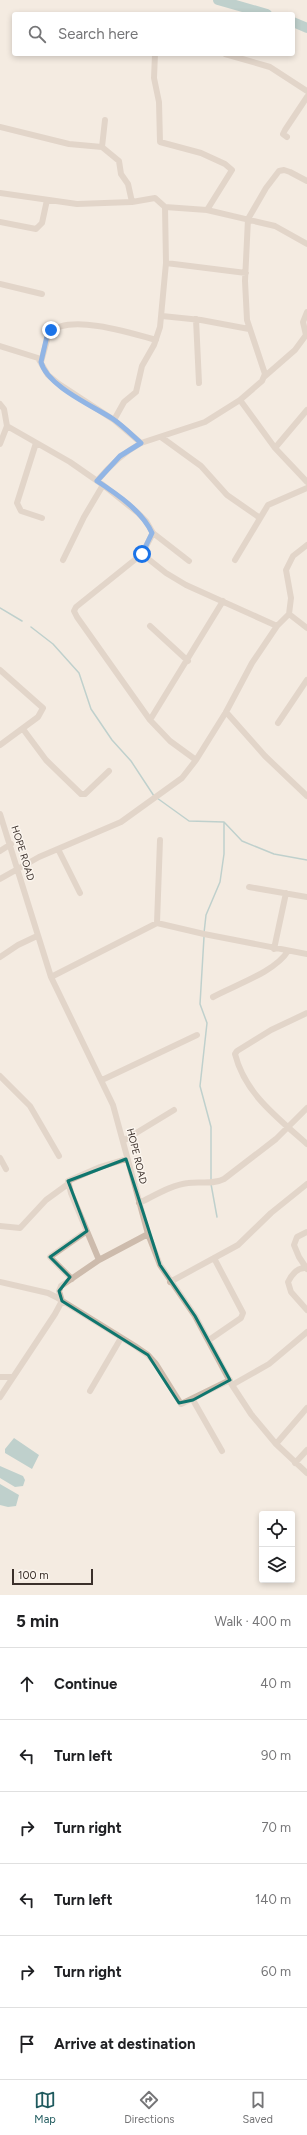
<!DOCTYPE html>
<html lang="en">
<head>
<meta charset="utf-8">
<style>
  :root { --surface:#fff; --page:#f2f2f2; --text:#202124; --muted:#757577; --line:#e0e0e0; --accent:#1f5a5e }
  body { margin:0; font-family:Figtree,sans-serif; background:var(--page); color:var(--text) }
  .controls { position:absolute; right:12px; bottom:12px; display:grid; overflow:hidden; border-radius:4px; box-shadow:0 2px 6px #0003 }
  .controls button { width:36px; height:36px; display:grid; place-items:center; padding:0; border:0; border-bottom:1px solid var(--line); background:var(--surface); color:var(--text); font:20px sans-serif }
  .scale { position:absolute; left:12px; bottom:10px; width:81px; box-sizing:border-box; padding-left:4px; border:2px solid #3b302b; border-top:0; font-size:11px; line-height:14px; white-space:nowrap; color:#3b302b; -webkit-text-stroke:3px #fbf5ee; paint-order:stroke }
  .stop { position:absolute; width:12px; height:12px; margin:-9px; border:3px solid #1a73e8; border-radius:50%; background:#fff }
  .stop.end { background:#1a73e8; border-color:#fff; box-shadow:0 1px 4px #0008 }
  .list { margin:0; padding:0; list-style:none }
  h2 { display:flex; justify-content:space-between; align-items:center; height:52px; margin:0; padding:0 16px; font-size:17px }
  h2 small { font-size:13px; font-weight:400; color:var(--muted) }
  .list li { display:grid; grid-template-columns:26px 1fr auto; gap:12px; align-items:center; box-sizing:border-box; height:72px; padding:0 16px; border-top:1px solid var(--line) }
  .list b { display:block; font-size:15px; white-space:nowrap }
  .list em { font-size:13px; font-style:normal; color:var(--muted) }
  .icon { flex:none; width:22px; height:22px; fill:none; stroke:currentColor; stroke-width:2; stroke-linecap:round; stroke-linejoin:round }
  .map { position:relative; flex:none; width:307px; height:1595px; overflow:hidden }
  .search { position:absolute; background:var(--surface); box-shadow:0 2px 6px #0003; left:12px; right:12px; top:12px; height:44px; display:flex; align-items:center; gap:10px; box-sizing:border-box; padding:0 14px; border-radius:4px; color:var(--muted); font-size:15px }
  .sheet { height:484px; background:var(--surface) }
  nav { display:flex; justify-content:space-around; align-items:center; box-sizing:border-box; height:56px; border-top:1px solid var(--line); background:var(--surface); font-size:11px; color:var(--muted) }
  nav a { display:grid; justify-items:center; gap:2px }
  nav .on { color:var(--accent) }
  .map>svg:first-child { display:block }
  .water { fill:#7fb0b2 }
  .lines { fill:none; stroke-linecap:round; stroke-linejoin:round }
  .stream { stroke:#7fb0b2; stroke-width:1.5 }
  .river { stroke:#7fb0b2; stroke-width:10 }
  .minor { stroke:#cdbbac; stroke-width:6 }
  .route { stroke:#1a73e8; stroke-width:5 }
  .marked { fill:none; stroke:#0f766e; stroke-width:3; stroke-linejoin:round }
  .labels { text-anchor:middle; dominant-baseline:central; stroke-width:3; stroke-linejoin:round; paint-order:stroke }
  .street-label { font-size:10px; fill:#3b302b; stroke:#fbf5ee }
</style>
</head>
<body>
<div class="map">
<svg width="307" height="1595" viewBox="0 0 307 1595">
  <rect width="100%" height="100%" fill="#f4ebe1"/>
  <path class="water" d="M14,1438l25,17 -7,14 -27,-16v-4z
    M0,1466l23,10 2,4 -2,6 -8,1 -15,-9z
    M0,1484l19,11 -3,11 -8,1 -8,-2z"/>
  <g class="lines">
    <path class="stream" d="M0,608l22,13
      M31,627l22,17 26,29 12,36 21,31 19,21 23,35
      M157,798l32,23 35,1 18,19 32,13 33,6
      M204,933l2,-18 14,-33 4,-28v-32
      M204,937l-4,67 7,19 -7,63 11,41v53
      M211,1184l6,33"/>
    <path class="river" d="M218,0l49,14
      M293,22l14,6"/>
    <path class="minor" d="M155,54l-1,24 5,24 1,40 41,11 24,11 7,6 -25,40
      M225,54l45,13 37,24
      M0,127l69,17 33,3 17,14 2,13 7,10 4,18
      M287,137l-4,-3 2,-4 22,-33
      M102,147l3,-27
      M307,181l-17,-9 -6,-2 -5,1 -13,17 -18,31 -3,62 2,39 18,54 -3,7 -22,19 35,48 32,34
      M0,193l77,11 55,-2 23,-4 10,9 42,3 68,16 32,18
      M0,222l36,7 6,-6 5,-23
      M166,263l80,10
      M0,284l42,10
      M162,316l39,4 48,9
      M196,319l3,64
      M0,346l38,12 10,17 11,9 55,36 27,23
      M41,362l8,-29c19,-20 83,0 107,7
      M264,377l31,-27 11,-15 -3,-13 4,-10
      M0,404l4,5 3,17 63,36 33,23 35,28 8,8 7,12 36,28
      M114,420l10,-18 12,-10 6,-26 12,-21 6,-18 6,-64 -1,-56
      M161,437l40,29 26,29 33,23
      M36,443l-19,60 4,8 21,7
      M0,444l7,-18
      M275,448l32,-38
      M97,481c13,-16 26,-28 44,-38l64,-21 35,-22
      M142,554l11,-21
      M63,560l21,-43 19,-32
      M235,560l33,-55 39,-17
      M289,614l18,14
      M150,626l38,35
      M0,670l43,38 -5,9 -38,28
      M226,712l39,44 42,40
      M150,720l73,-119
      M278,723l29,-43
      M23,729l23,31 35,34h4l24,-23
      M196,760l-26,-19 -20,-21 -73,-103 -3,-6 2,-4 66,-53 24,19 20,12 91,41
      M0,814l51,163 62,128 35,129 12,31 35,51 37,69 19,29 25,30 31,29
      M58,849l22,44
      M0,851l11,-7
      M0,879l39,-22 82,-35 61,-44 14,-18 30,-48 26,-49 25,-37 12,-12 2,-16 -5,-28 7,-14 14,-11
      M249,887l58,10
      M157,923l3,-83
      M274,949l12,-56
      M0,957l18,-12 19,-9
      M51,977l106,-54 47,11 103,20
      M213,997c22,-12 62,-25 75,-46
      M307,1013l-36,17 -34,21 -2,3c10,40 43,64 72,90
      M0,1076l30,30 29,50
      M102,1080l95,-45
      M123,1141l51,-31
      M0,1158l6,11
      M139,1203c15,-7 32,-18 49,-20 13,-2 24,2 36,-4l52,-40 31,-31
      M0,1226l20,2 26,-28 22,-16
      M307,1232l-10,5 -3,8 5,12 8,12
      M99,1260l-28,-67 -3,-12 32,-14 26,-8
      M306,1268c-9,-1 -14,6 -18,14l3,10 16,18
      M72,1279l-22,-22 37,-26
      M0,1282l48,11 8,4 79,49 13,9 8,9 25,40 49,-24
      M170,1282l68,-37 33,-32 36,-29
      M209,1340l32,-22 2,-5 -29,-55
      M0,1377h11
      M232,1385l37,-21 38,-32
      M90,1391l31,-53
      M0,1397l55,-83 7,-13 -3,-10 2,-5 38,-26 49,-26
      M193,1400l29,51
      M276,1444l31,-36
      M295,1463l12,-13"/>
  </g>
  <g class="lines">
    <path class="route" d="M51,330l-4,6 -6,26c6,24 52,44 72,57 10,7 19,16 28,24l-21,13 -23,25c20,13 45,30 55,52l-10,21"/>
  </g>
  <path d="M0 0H307V1595H0ZM126,1159l34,106 35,51 35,64 -37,20 -14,3 -31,-48 -86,-54 -3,-10 11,-14 -20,-20 37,-26 -19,-50z" fill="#f4ebe1" fill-opacity=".55" fill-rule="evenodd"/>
  <path class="marked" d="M126,1159l34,106 35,51 35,64 -37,20 -14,3 -31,-48 -86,-54 -3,-10 11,-14 -20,-20 37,-26 -19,-50z"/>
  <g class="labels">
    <g class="street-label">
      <text transform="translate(23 853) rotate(73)">HOPE ROAD</text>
      <text transform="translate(137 1156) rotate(76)">HOPE ROAD</text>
    </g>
  </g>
</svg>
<div class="controls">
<button><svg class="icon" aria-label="locate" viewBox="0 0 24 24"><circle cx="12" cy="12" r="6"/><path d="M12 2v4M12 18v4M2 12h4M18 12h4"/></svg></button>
<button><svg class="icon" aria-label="layers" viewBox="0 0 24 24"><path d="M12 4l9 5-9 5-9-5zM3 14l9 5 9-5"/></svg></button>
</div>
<div class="scale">100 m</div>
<div class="stop" style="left:142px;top:554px"></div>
<div class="stop end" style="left:51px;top:330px"></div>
<div class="search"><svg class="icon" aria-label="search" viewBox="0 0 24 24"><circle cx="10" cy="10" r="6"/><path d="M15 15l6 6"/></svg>Search here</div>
</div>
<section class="sheet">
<h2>5 min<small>Walk · 400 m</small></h2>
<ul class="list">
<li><svg class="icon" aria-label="ahead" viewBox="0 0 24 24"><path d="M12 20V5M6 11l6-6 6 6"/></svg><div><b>Continue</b></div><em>40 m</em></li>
<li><svg class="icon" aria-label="left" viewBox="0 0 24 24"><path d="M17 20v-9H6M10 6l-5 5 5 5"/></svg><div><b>Turn left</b></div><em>90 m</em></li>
<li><svg class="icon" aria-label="right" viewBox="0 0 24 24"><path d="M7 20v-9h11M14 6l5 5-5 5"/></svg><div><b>Turn right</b></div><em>70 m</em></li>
<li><svg class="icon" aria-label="left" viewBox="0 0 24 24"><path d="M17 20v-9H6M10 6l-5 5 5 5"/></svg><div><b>Turn left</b></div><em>140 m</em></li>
<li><svg class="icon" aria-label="right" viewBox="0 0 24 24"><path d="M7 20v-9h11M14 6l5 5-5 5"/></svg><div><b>Turn right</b></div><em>60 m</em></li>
<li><svg class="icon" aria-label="arrive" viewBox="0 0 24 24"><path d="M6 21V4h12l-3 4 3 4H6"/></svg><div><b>Arrive at destination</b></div></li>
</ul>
</section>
<nav>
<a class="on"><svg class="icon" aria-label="map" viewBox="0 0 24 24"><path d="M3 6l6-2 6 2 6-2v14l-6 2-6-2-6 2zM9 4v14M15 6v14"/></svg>Map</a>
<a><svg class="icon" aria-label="directions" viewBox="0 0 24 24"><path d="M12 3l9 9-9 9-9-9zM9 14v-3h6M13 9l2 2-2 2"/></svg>Directions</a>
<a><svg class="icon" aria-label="saved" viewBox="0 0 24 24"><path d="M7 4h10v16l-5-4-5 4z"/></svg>Saved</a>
</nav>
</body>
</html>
